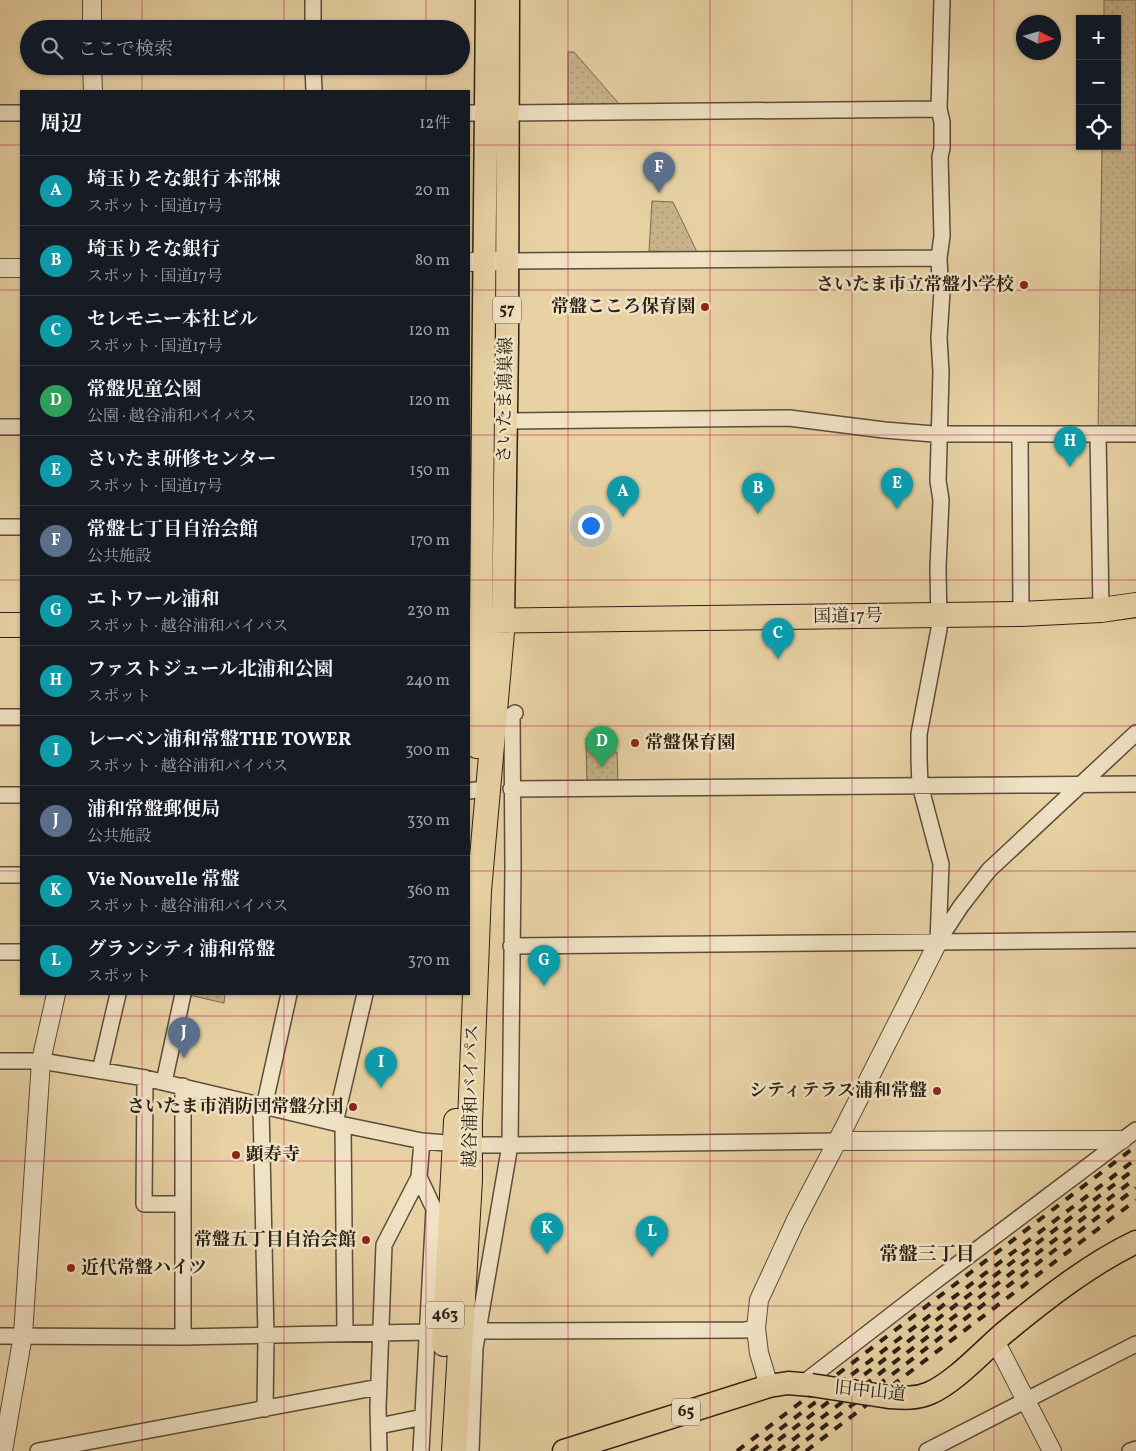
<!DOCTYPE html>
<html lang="ja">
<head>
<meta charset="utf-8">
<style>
  :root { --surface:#171b24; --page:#20242c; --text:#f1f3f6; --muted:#9ea1a6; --line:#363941; --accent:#ea580c }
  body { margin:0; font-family:Vollkorn,"Noto Serif JP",serif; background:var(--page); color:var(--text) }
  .controls { position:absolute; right:15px; top:15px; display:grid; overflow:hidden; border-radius:0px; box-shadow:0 1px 4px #0004 }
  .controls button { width:45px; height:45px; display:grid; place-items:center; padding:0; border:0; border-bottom:1px solid var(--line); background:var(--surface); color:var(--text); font:25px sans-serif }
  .compass { position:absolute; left:1016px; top:15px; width:45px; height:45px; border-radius:50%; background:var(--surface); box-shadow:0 1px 4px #0004; rotate:95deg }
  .you { position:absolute; left:590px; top:525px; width:18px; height:18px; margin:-12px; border:4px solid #fff; border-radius:50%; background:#1a73e8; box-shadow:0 0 0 8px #1a73e833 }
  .badge { display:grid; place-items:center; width:32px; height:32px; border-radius:50%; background:var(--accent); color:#fff; font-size:16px; font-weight:700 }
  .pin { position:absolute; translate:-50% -41px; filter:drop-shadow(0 1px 2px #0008) }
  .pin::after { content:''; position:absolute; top:26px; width:18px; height:15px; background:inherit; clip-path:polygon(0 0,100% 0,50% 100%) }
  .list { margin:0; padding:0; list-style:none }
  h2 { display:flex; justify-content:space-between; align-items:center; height:65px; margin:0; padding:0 20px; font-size:21px }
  h2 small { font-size:16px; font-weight:400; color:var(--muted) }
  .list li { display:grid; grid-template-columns:32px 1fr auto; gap:15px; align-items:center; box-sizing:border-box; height:70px; padding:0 20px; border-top:1px solid var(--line) }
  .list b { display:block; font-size:19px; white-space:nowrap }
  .list p { margin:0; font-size:16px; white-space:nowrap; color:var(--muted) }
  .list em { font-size:16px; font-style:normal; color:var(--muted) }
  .icon { flex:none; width:28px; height:28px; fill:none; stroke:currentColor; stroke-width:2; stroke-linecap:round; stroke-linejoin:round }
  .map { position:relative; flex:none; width:1136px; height:1451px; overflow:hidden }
  .search { position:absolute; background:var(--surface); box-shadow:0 1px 4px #0004; left:20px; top:20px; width:450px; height:55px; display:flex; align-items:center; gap:12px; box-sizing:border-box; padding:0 18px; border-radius:28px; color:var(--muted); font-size:19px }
  .panel { position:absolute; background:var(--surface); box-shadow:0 1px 4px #0004; left:20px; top:90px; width:450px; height:905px; border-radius:0px }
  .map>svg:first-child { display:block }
  .park { fill:url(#park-dots); stroke:#796a51 }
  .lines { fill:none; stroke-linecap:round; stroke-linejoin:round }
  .minor-casing { stroke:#5a4d3a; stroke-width:18 }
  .tertiary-casing { stroke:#5a4d3a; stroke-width:20 }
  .primary-casing { stroke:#2a2116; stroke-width:25 }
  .trunk-casing { stroke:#2a2116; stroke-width:26 }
  .minor { stroke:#f0e2c4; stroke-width:15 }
  .tertiary { stroke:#f0e2c4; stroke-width:18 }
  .primary { stroke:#e8d2a4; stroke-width:22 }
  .trunk { stroke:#e8d2a4; stroke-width:24 }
  .rail { stroke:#2a2116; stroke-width:4; stroke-dasharray:9 9; stroke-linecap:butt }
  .primary-bridge-casing { stroke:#2a2116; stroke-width:25; stroke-linecap:butt }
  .primary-bridge { stroke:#e8d2a4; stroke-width:22 }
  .grid { fill:none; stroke:#c2185b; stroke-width:1; stroke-opacity:0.55 }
  .poi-dot { fill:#8f2418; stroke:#f0e2c4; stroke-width:2 }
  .labels { text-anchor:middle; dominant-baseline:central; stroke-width:5; stroke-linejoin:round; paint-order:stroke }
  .shield { fill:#f0e2c4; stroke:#655b4a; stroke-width:1 }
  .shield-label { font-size:16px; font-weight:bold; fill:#2a2116 }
  .poi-label { font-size:18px; font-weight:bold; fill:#2a2116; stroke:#f0e2c4; text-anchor:end }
  .street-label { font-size:18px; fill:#2a2116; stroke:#f0e2c4 }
  .neighbourhood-label { font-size:19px; font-weight:bold; fill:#2a2116; stroke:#f0e2c4 }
</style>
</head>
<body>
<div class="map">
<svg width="1136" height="1451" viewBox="0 0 1136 1451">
  <defs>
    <pattern id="park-dots" width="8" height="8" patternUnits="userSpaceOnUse" patternTransform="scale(1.25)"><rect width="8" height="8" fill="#c8b48c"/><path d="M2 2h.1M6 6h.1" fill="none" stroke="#ac9a78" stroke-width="1.8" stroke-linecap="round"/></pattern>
  </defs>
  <rect width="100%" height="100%" fill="#e8d2a4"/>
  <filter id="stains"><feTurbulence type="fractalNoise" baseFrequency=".004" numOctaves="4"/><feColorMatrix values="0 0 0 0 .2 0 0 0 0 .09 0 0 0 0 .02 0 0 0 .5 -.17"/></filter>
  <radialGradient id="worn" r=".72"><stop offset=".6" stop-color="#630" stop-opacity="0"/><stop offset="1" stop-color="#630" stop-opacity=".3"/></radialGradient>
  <path class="park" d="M1104,0h32v431h-38l4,-285h15v-127h-13z
    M568,52h6l46,53 -52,1z
    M652,201l21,1 24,50 -48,-1z
    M586,738h22v14h9l1,29 -31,1z
    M189,994h36l-1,9 -35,-8z"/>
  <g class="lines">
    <g class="minor-casing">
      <path id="minor" d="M313,0v29
        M313,66l1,25
        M0,113h21
        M469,113h17
        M508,113l431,-4
        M508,261l431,-3
        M505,421l284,-3 95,12 50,4h202
        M0,427h21
        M1020,434l1,180
        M1098,434l3,176
        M0,527h21
        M515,713l-3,2 1,152 -3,278 328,-4
        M0,717h21
        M511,789l625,-5
        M469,791l7,-1
        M0,795h21
        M0,875h21
        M938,941l23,-35 28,-36 147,-137
        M938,942l3,-78 -21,-79 -1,-26v-25l20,-105 -1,-62 3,-67 -3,-19 3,-109 -2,-34 3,-47 -2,-11 -1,-22 3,-22 -2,-79 2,-9v-26l-3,-13 3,-109
        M511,946l625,-6
        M0,952h21
        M0,1061h41l104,17 190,45 87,18 48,4h40l-35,203 -4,103
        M100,1071l18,-77
        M145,1078l-1,126h38
        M164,1082l19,-88
        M183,1086v251
        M261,1106l5,231 -1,72
        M264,1107l25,-113
        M335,1123l30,-129
        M343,1125l2,208
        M419,1177l15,32 -13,242
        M478,1331l267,-1 11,-2
        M0,1336l183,1 245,-5
        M802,1384l132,-102 202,-152
        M379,1426l44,-9
        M38,1451l341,-64
        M379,1451l-1,-43 6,-163 35,-68 3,-36
        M927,1451l209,-107
        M1130,1451l6,-2"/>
    </g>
    <g class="tertiary-casing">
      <path id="tertiary" d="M92,0v29
        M92,66l1,25
        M469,262l28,-1
        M0,268h21
        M838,1141l284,-1
        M994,1342l7,10 51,99
        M769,1386l-10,-33 -3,-25 3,-28 36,-78 48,-92 95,-188
        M3,1451l20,-116 18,-274 15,-67"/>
    </g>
    <g class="primary-casing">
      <path id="primary" d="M481,621l6,-621
        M503,621l4,-278 1,-343
        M889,1397c15,1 27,2 41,-4 25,-11 53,-42 74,-60 40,-33 86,-69 132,-91
        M564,1451l205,-65 19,-3 23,2"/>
    </g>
    <g class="trunk-casing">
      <path id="trunk" d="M469,621l552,-7 80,-4 35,-5
        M0,625h21
        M477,746l4,-125
        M444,1344l12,-223
        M454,1451l16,-271v-58l9,-231 24,-270"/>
    </g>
    <use href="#minor" class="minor"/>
    <use href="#tertiary" class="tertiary"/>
    <use href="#primary" class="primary"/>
    <use href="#trunk" class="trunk"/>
    <path class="rail" d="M737,1451l399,-305
      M751,1451l385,-292
      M764,1451l372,-283
      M778,1451l358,-273
      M792,1451l344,-263
      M806,1451l330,-251"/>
    <g class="primary-bridge-casing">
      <path id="primary-bridge" d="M811,1385l78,12"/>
    </g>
    <use href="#primary-bridge" class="primary-bridge"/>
  </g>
  <path class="grid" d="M142,0v29M284,0v29M426,0v29M568,0v1451M710,0v1451M852,0v1451M994,0v1451M142,66v25M284,66v25M426,66v25M0,145h21M469,145h611M1117,145h19M0,290h21M469,290h667M0,435h21M469,435h667M0,580h21M469,580h667M0,726h21M469,726h667M0,871h21M469,871h667M142,994v457M284,994v457M426,994v457M0,1016h1136M0,1161h1136M0,1306h1136"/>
  <g class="poi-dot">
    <circle cx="1024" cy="285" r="5"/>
    <circle cx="705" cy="307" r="5"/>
    <circle cx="635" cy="743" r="5"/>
    <circle cx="937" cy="1091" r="5"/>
    <circle cx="353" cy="1107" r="5"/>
    <circle cx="236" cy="1155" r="5"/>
    <circle cx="366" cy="1240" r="5"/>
    <circle cx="71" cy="1268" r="5"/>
  </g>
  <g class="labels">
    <g class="shield">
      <rect x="493" y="296.5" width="28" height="27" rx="4"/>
      <rect x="426" y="1301.5" width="38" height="27" rx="4"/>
      <rect x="672" y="1398.5" width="28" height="27" rx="4"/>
    </g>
    <g class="shield-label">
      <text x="507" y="310">57</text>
      <text x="445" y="1315">463</text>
      <text x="686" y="1412">65</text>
    </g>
    <g class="poi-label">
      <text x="1014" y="285">さいたま市立常盤小学校</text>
      <text x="695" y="307">常盤こころ保育園</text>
      <text x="645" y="743" text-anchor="start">常盤保育園</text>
      <text x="927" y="1091">シティテラス浦和常盤</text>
      <text x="343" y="1107">さいたま市消防団常盤分団</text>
      <text x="246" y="1155" text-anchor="start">顕寿寺</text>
      <text x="356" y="1240">常盤五丁目自治会館</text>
      <text x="81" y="1268" text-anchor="start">近代常盤ハイツ</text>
    </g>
    <g class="street-label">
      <text transform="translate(506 400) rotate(-89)">さいたま鴻巣線</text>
      <text transform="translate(848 617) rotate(-1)">国道17号</text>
      <text transform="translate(472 1096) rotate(-89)">越谷浦和バイパス</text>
      <text transform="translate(870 1392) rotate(6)">旧中山道</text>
    </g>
    <g class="neighbourhood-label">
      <text x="927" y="1255">常盤三丁目</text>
    </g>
  </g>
  <rect width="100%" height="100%" filter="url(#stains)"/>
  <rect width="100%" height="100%" fill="url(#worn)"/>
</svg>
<div class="controls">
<button>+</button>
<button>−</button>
<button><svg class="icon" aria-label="locate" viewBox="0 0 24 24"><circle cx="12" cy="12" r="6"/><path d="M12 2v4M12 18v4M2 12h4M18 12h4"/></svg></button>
</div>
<svg class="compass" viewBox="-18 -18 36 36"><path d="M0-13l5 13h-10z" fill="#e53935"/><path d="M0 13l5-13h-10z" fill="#9ea1a6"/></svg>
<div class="you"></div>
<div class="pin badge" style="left:623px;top:517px;background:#0f9aa8">A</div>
<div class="pin badge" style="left:758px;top:514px;background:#0f9aa8">B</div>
<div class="pin badge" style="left:778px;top:659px;background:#0f9aa8">C</div>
<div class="pin badge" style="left:602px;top:767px;background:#2e9e5b">D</div>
<div class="pin badge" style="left:897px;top:509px;background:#0f9aa8">E</div>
<div class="pin badge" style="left:659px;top:193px;background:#5c6f8a">F</div>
<div class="pin badge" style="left:544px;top:986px;background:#0f9aa8">G</div>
<div class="pin badge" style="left:1070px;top:467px;background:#0f9aa8">H</div>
<div class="pin badge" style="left:381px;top:1088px;background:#0f9aa8">I</div>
<div class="pin badge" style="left:184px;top:1058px;background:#5c6f8a">J</div>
<div class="pin badge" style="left:547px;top:1254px;background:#0f9aa8">K</div>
<div class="pin badge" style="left:652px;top:1257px;background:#0f9aa8">L</div>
<div class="search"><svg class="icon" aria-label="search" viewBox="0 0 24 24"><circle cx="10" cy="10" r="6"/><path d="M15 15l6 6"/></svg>ここで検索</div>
<section class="panel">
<h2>周辺<small>12件</small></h2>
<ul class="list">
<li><span class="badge" style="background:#0f9aa8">A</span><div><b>埼玉りそな銀行 本部棟</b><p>スポット · 国道17号</p></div><em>20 m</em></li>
<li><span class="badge" style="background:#0f9aa8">B</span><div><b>埼玉りそな銀行</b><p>スポット · 国道17号</p></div><em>80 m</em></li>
<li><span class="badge" style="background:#0f9aa8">C</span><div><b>セレモニー本社ビル</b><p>スポット · 国道17号</p></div><em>120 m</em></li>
<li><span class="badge" style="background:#2e9e5b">D</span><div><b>常盤児童公園</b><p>公園 · 越谷浦和バイパス</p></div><em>120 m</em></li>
<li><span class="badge" style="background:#0f9aa8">E</span><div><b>さいたま研修センター</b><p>スポット · 国道17号</p></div><em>150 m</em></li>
<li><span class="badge" style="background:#5c6f8a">F</span><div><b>常盤七丁目自治会館</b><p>公共施設</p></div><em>170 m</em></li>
<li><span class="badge" style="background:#0f9aa8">G</span><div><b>エトワール浦和</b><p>スポット · 越谷浦和バイパス</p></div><em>230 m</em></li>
<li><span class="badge" style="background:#0f9aa8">H</span><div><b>ファストジュール北浦和公園</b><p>スポット</p></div><em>240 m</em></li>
<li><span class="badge" style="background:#0f9aa8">I</span><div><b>レーベン浦和常盤THE TOWER</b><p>スポット · 越谷浦和バイパス</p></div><em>300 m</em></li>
<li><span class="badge" style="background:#5c6f8a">J</span><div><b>浦和常盤郵便局</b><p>公共施設</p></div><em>330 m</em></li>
<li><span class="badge" style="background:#0f9aa8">K</span><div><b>Vie Nouvelle 常盤</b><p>スポット · 越谷浦和バイパス</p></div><em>360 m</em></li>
<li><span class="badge" style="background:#0f9aa8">L</span><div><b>グランシティ浦和常盤</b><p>スポット</p></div><em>370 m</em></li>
</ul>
</section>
</div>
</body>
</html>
